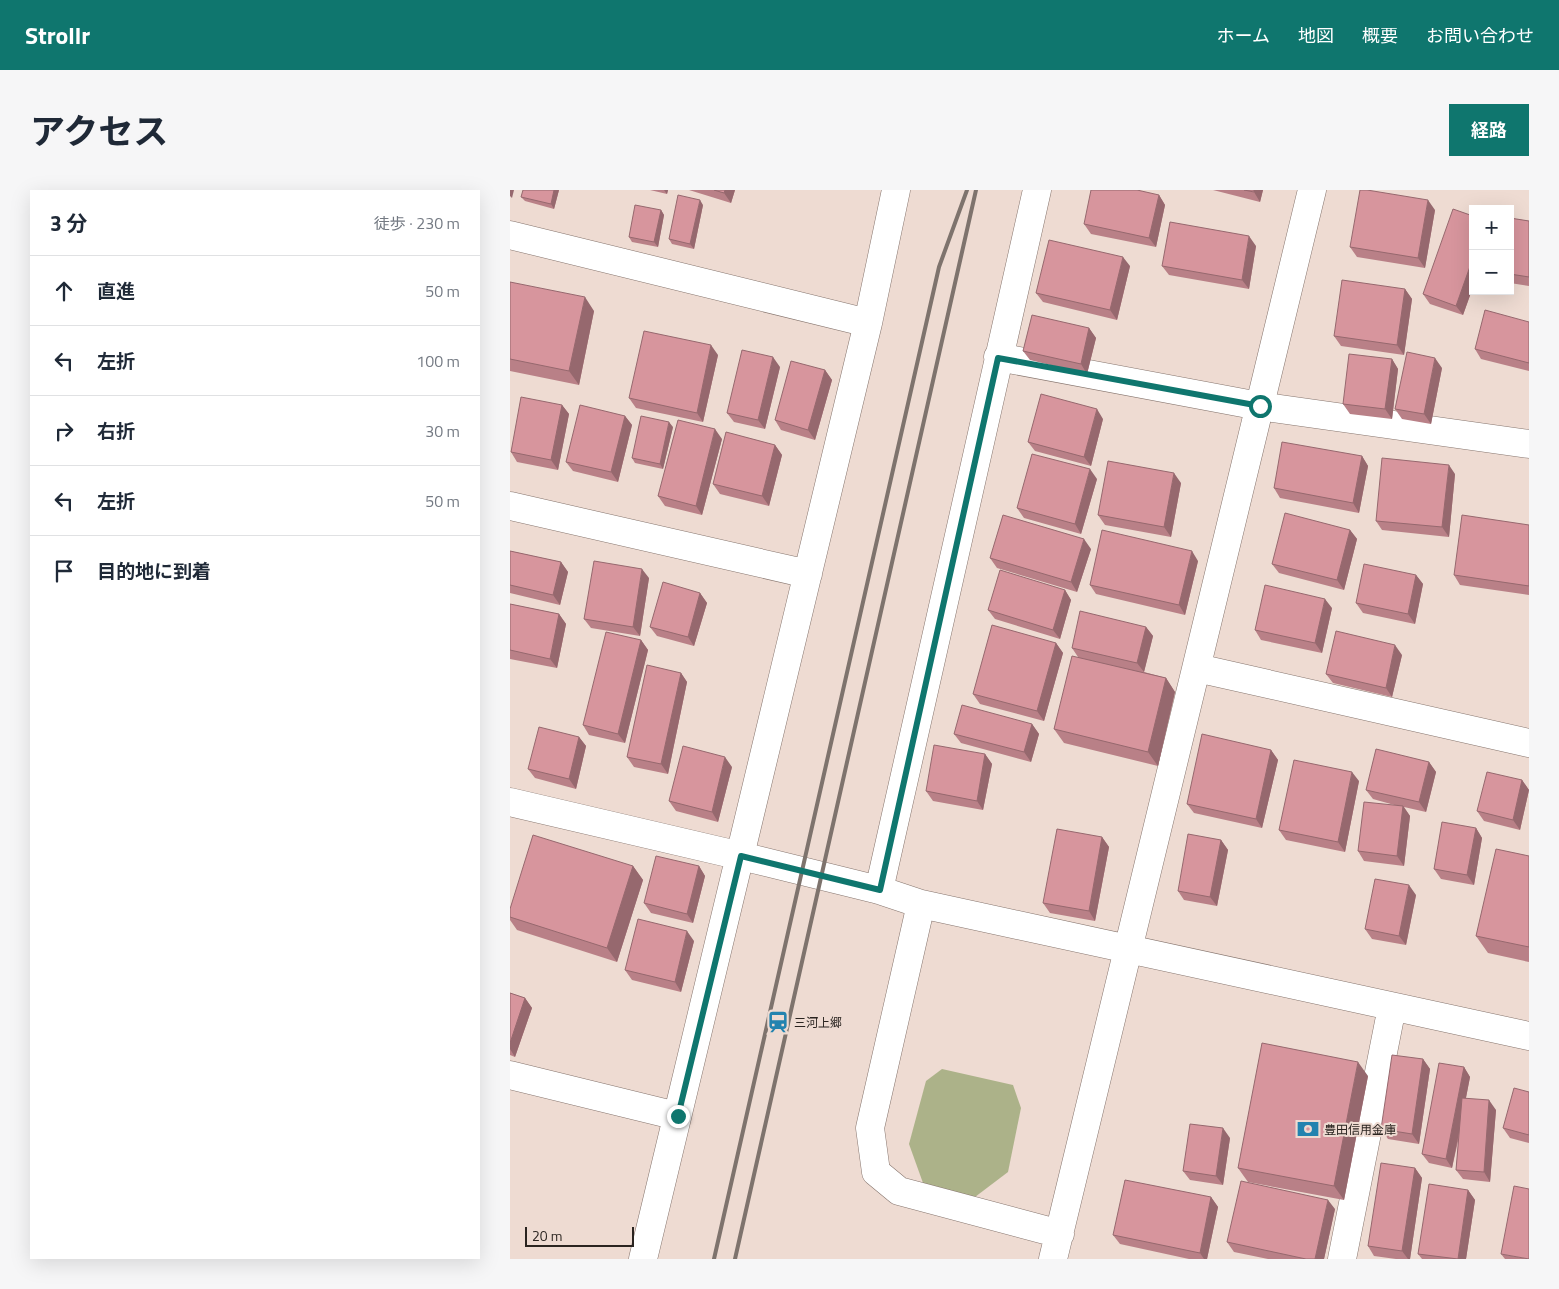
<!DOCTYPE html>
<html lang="ja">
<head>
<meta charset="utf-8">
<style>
  :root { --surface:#fff; --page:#f6f6f7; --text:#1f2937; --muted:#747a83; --line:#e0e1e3; --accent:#0f766e }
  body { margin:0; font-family:"Titillium Web","Noto Sans JP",sans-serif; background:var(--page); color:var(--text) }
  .controls { position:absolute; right:15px; top:15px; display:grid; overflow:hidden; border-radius:0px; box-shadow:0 5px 20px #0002 }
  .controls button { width:45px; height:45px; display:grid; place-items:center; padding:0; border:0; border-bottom:1px solid var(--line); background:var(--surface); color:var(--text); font:25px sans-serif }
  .scale { position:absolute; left:15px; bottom:12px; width:109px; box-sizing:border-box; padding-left:5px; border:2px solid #2a2420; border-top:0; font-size:14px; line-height:18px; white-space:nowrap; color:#2a2420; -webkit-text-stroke:4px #eedbd2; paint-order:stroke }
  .stop { position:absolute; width:15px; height:15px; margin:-11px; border:4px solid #0f766e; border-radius:50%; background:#fff }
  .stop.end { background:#0f766e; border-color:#fff; box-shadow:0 1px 5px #0008 }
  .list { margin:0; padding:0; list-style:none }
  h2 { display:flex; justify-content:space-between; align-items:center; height:65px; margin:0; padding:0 20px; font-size:21px }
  h2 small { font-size:16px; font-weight:400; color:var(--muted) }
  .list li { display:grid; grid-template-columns:32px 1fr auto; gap:15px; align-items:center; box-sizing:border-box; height:70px; padding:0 20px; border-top:1px solid var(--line) }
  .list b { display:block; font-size:19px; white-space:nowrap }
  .list em { font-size:16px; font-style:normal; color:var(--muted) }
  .icon { flex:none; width:28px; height:28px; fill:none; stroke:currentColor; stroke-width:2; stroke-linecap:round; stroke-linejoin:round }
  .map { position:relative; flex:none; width:1019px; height:1069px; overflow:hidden; border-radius:0px }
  header { display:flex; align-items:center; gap:30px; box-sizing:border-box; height:70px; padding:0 25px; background:var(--accent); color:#fff }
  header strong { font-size:24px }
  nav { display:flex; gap:28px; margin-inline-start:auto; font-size:18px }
  .intro { display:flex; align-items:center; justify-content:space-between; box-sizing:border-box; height:120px; padding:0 30px }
  h1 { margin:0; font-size:35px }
  .button { padding:12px 22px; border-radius:0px; background:var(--accent); color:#fff; font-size:18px; font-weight:700 }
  main { display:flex; gap:30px; padding:0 30px }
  aside { flex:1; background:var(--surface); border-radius:0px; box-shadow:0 5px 20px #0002 }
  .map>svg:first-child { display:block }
  .green { fill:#acb289 }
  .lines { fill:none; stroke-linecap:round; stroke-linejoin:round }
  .minor-casing { stroke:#86756e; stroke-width:29 }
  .minor { stroke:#fff; stroke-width:28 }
  .rail { stroke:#7e736d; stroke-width:4 }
  .wall { fill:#b98087 }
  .shaded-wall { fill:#96686e }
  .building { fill:#d7959d; stroke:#96686e }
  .route { stroke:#0f766e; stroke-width:6 }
  .labels { text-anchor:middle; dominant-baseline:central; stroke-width:4; stroke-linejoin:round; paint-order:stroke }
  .poi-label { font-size:12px; fill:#2a2420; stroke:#eedbd2; text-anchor:start }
</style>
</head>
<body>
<header>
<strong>Strollr</strong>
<nav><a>ホーム</a><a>地図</a><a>概要</a><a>お問い合わせ</a></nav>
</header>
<div class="intro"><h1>アクセス</h1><a class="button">経路</a></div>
<main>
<aside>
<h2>3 分<small>徒歩 · 230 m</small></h2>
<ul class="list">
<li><svg class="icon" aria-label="ahead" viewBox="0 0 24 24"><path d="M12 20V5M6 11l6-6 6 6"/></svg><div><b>直進</b></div><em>50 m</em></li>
<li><svg class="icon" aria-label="left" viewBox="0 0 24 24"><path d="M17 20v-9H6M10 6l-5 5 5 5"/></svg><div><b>左折</b></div><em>100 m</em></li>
<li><svg class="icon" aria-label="right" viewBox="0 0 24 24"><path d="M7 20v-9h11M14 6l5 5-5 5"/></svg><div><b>右折</b></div><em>30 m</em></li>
<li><svg class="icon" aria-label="left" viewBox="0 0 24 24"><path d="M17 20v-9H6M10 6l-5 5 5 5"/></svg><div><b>左折</b></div><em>50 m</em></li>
<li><svg class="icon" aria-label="arrive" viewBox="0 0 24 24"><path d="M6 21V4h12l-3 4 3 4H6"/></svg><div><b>目的地に到着</b></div></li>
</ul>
</aside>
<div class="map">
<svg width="1019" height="1069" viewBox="0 0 1019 1069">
  <rect width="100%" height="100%" fill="#eedbd2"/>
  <path class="green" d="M432,879l71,16 8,23 -13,64 -33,25 -52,-14 -14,-39 17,-63z"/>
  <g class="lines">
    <g class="minor-casing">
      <path id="minor" d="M0,45l358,88
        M488,167l261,49 270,38
        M0,316l298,68
        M687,478l332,75
        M0,612l231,54 138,34 42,14 608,132
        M369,700l158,-700
        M411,714l-51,224 6,44 23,19 161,43
        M0,885l167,41
        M133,1069l225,-936 28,-133
        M543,1069l259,-1069
        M832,1069l50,-252"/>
    </g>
    <use href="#minor" class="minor"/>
    <path class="rail" d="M204,1069l225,-992 28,-77
      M225,1069l241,-1069"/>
  </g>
  <path class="wall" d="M49,0l-5,19 -29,-8 -4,-4z
    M140,0h18l-1,4z
    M179,0h46l-4,13z
    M703,0h50l-3,12z
    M649,5l6,10 -9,42 -65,-13 -7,-10z
    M193,15l-9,44 -22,-5 -3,-5z
    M151,20l3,5 -6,32 -26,-5 -3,-5z
    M925,20l-10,58 -68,-11 -7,-10z
    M963,26v71l-10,28 -33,-11 -7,-10z
    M1000,28l19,3v65l-19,-3z
    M746,56l-7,43 -80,-14 -7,-9z
    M620,76l-13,54 -74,-18 -7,-9z
    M0,92l84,29 -15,74 -69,-14z
    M895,99l7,10 -8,56 -63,-9 -7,-10z
    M1019,132v49l-48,-12 -6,-10z
    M579,138l7,10 -9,36 -57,-14 -7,-9z
    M208,165l-15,67 -67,-14 -7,-10z
    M882,169l6,10 -6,50 -42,-5 -7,-10z
    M270,177l-15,62 -31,-7 -7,-9z
    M932,178l-11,56 -29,-5 -7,-10z
    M315,180l7,10 -17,60 -34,-10 -6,-10z
    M52,215l7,9 -11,56 -41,-8 -6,-10z
    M115,226l7,9 -14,57 -45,-11 -7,-9z
    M593,229l-12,47 -56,-15 -7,-9z
    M163,237l-10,42 -28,-6 -3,-5z
    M212,249l-20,76 -37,-9 -7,-10z
    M265,255l7,10 -13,51 -49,-12 -7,-10z
    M852,266l6,10 -9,47 -79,-15 -6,-10z
    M945,284l-6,63 -67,-7 -6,-9z
    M587,289l-16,55 -57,-16 -7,-10z
    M671,293l-10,54 -66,-12 -7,-10z
    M1019,335v70l-69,-10 -6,-10z
    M840,340l7,9 -13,51 -65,-17 -7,-9z
    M581,359l-14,43 -80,-24 -7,-10z
    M0,361l51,11 7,10 -8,33 -50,-12z
    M688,371l-13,54 -89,-21 -6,-9z
    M906,385l7,9 -8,40 -52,-11 -7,-10z
    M139,388l-9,58 -49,-8 -7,-9z
    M555,400l6,10 -11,39 -65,-20 -7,-9z
    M190,403l7,10 -13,43 -37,-10 -7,-9z
    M0,414l49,10 7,10 -9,44 -47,-9z
    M822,418l-10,45 -61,-13 -6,-10z
    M636,437l7,9 -9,36 22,6 9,14 -17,74 -94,-23 -10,-14 24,-72 -6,-9z
    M131,450l7,10 -23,93 -36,-8 -6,-10z
    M546,453l7,10 -19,68 -64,-17 -7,-10z
    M892,465l-10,42 -59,-14 -7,-9z
    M171,483l6,9 -19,92 -34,-7 -7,-10z
    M522,534l7,10 -8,28 -70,-19 -7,-9z
    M69,547l7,9 -10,43 -41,-11 -7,-9z
    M761,560l7,10 -16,68 -68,-15 -7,-9z
    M475,564l7,10 -9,46 -50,-9 -7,-10z
    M919,572l7,10 -10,40 -22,-5 6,9 -6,50 -40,-5 -6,-10 40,-45 -25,-7 -7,-9z
    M222,577l-14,55 -42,-11 -7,-10z
    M1012,590l7,10 -9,40 -36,-9 -7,-10z
    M849,591l-14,71 -59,-12 -7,-10z
    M966,638l6,10 -8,47 -33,-6 -7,-10z
    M592,647l7,10 -14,74 -45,-8 -7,-10z
    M711,650l7,10 -11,56 -33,-6 -6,-9z
    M1019,666v106l-41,-9 -12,-17z
    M123,676l10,14 -26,82 -100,-32 -7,-10v-11z
    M189,676l6,10 -12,47 -42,-10 -7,-10z
    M906,705l-10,50 -34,-6 -7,-10z
    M184,751l-13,51 -49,-12 -7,-10z
    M0,803l15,5 7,10 -17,49 -5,-2z
    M913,869l7,10 -11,75 -31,-5 -7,-10z
    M954,877l6,10 -4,21 30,12 -6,72 -27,-3 -7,-9 3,-33 -7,31 -23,-5 -7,-9z
    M858,886l-24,124 -96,-18 -10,-14z
    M1019,902v51l-19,-5 -7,-10z
    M720,948l-7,47 -33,-5 -7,-9z
    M905,978l7,10 -12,81h-14l-22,-3 -6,-10z
    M958,1000l7,10 -9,59h-44l-4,-5z
    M701,1007l7,10 -11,52h-18l-69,-15 -7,-9z
    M825,1019l-11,50h-56l-34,-7 -7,-10z
    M991,1064l28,5h-24z"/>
  <path class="shaded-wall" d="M0,0h4l-2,8 -2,-2z
    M44,0h5l-5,19 -3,-5z
    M154,0h4l-1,4z
    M215,0h10l-4,13 -7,-10z
    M744,0h9l-3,12 -6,-10z
    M649,5l6,10 -9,42 -7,-9z
    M190,10l3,5 -9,44 -4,-5z
    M918,10l7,10 -10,58 -7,-10z
    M151,20l3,5 -6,32 -4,-5z
    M739,46l7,10 -7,43 -7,-9z
    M613,67l7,9 -13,54 -7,-10z
    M963,68v29l-10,28 -7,-9z
    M895,99l7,10 -8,56 -7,-10z
    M75,107l9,14 -15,74 -10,-14z
    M579,138l7,10 -9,36 -6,-10z
    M201,155l7,10 -15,67 -6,-9z
    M263,167l7,10 -15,62 -7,-9z
    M925,168l7,10 -11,56 -7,-10z
    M882,169l6,10 -6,50 -7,-10z
    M315,180l7,10 -17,60 -7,-10z
    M52,215l7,9 -11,56 -7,-10z
    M587,219l6,10 -12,47 -7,-9z
    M115,226l7,9 -14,57 -7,-10z
    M159,232l4,5 -10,42 -3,-5z
    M205,239l7,10 -20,76 -6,-9z
    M265,255l7,10 -13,51 -7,-10z
    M852,266l6,10 -9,47 -6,-10z
    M939,275l6,9 -6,63 -7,-10z
    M580,279l7,10 -16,55 -6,-10z
    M664,283l7,10 -10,54 -7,-10z
    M840,340l7,9 -13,51 -7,-10z
    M574,349l7,10 -14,43 -6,-10z
    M682,361l6,10 -13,54 -6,-10z
    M51,372l7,10 -8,33 -7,-10z
    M132,379l7,9 -9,58 -7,-9z
    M906,385l7,9 -8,40 -7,-10z
    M555,400l6,10 -11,39 -7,-9z
    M190,403l7,10 -13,43 -6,-9z
    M815,409l7,9 -10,45 -7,-10z
    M49,424l7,10 -9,44 -7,-9z
    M636,437l7,9 -9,36 -7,-9z
    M131,450l7,10 -23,93 -7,-9z
    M546,453l7,10 -19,68 -7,-10z
    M885,455l7,10 -10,42 -6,-9z
    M171,483l6,9 -19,92 -7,-10z
    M656,488l9,14 -17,74 -10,-14z
    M522,534l7,10 -8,28 -7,-10z
    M69,547l7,9 -10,43 -7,-10z
    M761,560l7,10 -16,68 -6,-9z
    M475,564l7,10 -9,46 -6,-9z
    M215,567l7,10 -14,55 -6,-10z
    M919,572l7,10 -10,40 -7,-10z
    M842,582l7,9 -14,71 -7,-10z
    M1012,590l7,10 -9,40 -7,-10z
    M893,616l7,10 -6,50 -7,-10z
    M966,638l6,10 -8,47 -7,-10z
    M592,647l7,10 -14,74 -6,-10z
    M711,650l7,10 -11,56 -7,-9z
    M123,676l10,14 -26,82 -10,-14z
    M189,676l6,10 -12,47 -6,-9z
    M899,695l7,10 -10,50 -7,-9z
    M177,741l7,10 -13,51 -6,-10z
    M15,808l7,10 -17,49 -5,-8v-6z
    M913,869l7,10 -11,75 -7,-10z
    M848,872l10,14 -24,124 -10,-14z
    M954,877l6,10 -18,91 -6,-9z
    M979,910l7,10 -6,72 -6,-10z
    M713,938l7,10 -7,47 -7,-9z
    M905,978l7,10 -12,81h-2l-6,-8z
    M958,1000l7,10 -9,59h-8z
    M701,1007l7,10 -11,52h-3l-4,-6z
    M818,1010l7,9 -11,50h-9z"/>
  <path class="building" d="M13,0h31l-3,14 -30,-7z
    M204,0h11l-1,3z
    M581,0h46l22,5 -10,43 -65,-14z
    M734,0h10v2z
    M850,0h7l61,10 -10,58 -68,-11z
    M168,5l22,5 -10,44 -21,-5z
    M125,15l26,5 -7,32 -25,-5z
    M943,19l20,7v42l-17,48 -33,-12z
    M1000,28l19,3v56l-19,-3z
    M660,32l79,14 -7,44 -80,-14z
    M539,50l74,17 -13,53 -74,-17z
    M832,90l63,9 -8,56 -63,-9z
    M0,92l75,15 -16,74 -59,-12z
    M975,120l44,12v41l-54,-14z
    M522,125l57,13 -8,36 -58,-13z
    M134,141l67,14 -14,68 -68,-15z
    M232,160l31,7 -15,63 -31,-7z
    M897,162l28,6 -11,56 -29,-5z
    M839,164l43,5 -7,50 -42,-5z
    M281,171l34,9 -17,60 -33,-10z
    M531,204l56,15 -13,48 -56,-15z
    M11,207l41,8 -11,55 -40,-8z
    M70,215l45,11 -14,56 -45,-10z
    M131,226l28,6 -9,42 -28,-6z
    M168,230l37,9 -19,77 -38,-10z
    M216,242l49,13 -13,51 -49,-12z
    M772,252l80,14 -9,47 -79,-15z
    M522,264l58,15 -15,55 -58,-16z
    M872,268l67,7 -7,62 -66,-6z
    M598,271l66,12 -10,54 -66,-12z
    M775,323l65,17 -13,50 -65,-16z
    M493,325l81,24 -13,43 -81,-24z
    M952,325l67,10v61l-75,-11z
    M592,340l90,21 -13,54 -89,-20z
    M0,361l51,11 -8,33 -43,-10z
    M84,371l48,8 -9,58 -49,-8z
    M854,374l52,11 -8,39 -52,-11z
    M490,380l65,20 -12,40 -65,-20z
    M153,392l37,11 -12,44 -38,-10z
    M755,395l60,14 -10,44 -60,-13z
    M0,414l49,10 -9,45 -40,-9z
    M570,421l66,16 -9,36 -65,-15z
    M482,435l64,18 -19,68 -64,-17z
    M826,441l59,14 -9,43 -60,-14z
    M96,442l35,8 -23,94 -35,-9z
    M562,466l94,22 -18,74 -94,-23z
    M137,475l34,8 -20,91 -34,-7z
    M452,515l70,19 -8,28 -70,-18z
    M29,537l40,10 -10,42 -41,-10z
    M692,544l69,16 -15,69 -69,-15z
    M424,555l51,9 -8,47 -51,-10z
    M173,556l42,11 -13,55 -43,-11z
    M866,559l53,13 -10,40 -53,-12z
    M784,570l58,12 -14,70 -59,-12z
    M977,582l35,8 -9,40 -36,-9z
    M854,612l39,4 -6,50 -39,-5z
    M932,632l34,6 -9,47 -33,-6z
    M547,639l45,8 -13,74 -46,-8z
    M678,644l33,6 -11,57 -32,-6z
    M23,645l100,31 -26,82 -97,-31v-8z
    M986,659l33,7v91l-53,-11z
    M146,666l43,10 -12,48 -43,-11z
    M865,689l34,6 -10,51 -34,-7z
    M128,729l49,12 -12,51 -50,-12z
    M0,803l15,5 -15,45z
    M752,853l96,19 -24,124 -96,-18z
    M882,865l31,4 -11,75 -31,-5z
    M929,873l25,4 -18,92 -24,-5z
    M1004,898l15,4v43l-26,-7z
    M952,908l27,2 -5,72 -28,-2z
    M680,934l33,4 -7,48 -33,-5z
    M871,973l34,5 -13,83 -34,-5z
    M615,990l86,17 -11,56 -87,-18z
    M731,991l87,19 -13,59h-9l-79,-17z
    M919,994l39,6 -10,69 -40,-5z
    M1004,996l15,3v70l-28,-5z"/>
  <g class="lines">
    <path class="route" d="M168,926l63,-260 139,34 118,-532 262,48"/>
  </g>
  <defs>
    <g id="station-bare" transform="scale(1.725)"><path d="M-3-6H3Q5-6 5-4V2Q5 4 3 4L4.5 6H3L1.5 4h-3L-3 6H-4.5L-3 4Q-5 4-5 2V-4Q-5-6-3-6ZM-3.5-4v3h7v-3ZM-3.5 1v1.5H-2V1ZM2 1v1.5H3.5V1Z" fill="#2383af" stroke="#eedbd2" stroke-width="2.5" paint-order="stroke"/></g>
    <g id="bank-bare" transform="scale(1.725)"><path d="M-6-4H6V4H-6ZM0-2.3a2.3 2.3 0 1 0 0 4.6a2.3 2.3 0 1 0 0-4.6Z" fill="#2383af" stroke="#eedbd2" stroke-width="2.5" paint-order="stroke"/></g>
  </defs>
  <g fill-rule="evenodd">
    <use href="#station-bare" x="268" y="832"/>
    <use href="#bank-bare" x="798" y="939"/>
  </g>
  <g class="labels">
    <g class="poi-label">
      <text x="284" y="832">三河上郷</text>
      <text x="814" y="939">豊田信用金庫</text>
    </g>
  </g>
</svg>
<div class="controls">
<button>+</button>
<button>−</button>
</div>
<div class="scale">20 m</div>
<div class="stop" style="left:750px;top:216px"></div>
<div class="stop end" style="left:168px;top:926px"></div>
</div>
</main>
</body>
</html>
